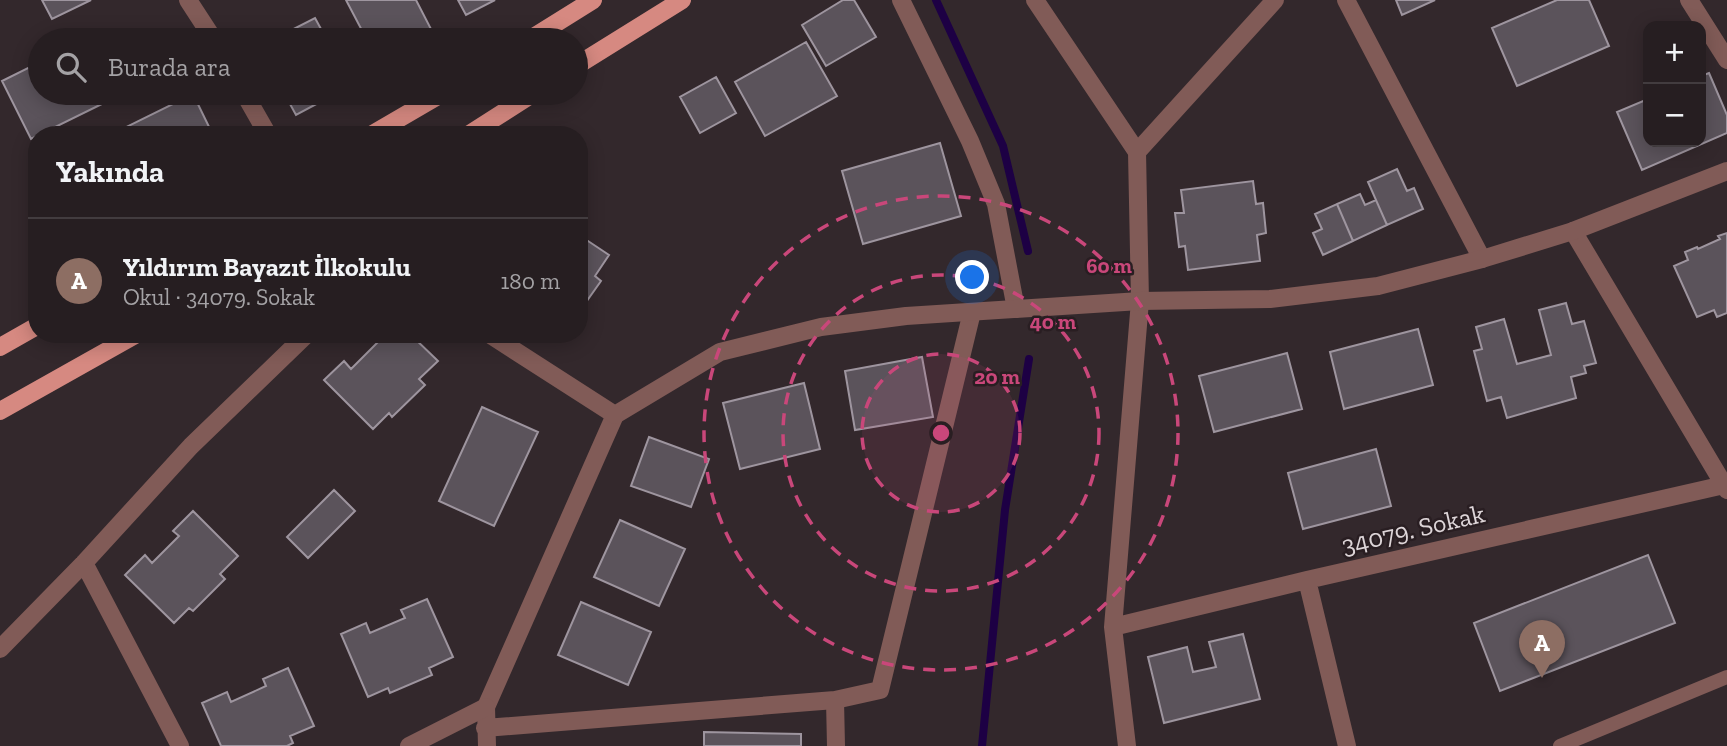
<!DOCTYPE html>
<html lang="tr">
<head>
<meta charset="utf-8">
<style>
  :root { --surface:#261e21; --page:#2e272a; --text:#f1f3f6; --muted:#a4a2a5; --line:#423c3f; --accent:#d93025 }
  body { margin:0; font-family:"Zilla Slab",serif; background:var(--page); color:var(--text) }
  .controls { position:absolute; right:21px; top:21px; display:grid; overflow:hidden; border-radius:14px; box-shadow:0 4px 18px #0003 }
  .controls button { width:63px; height:63px; display:grid; place-items:center; padding:0; border:0; border-bottom:2px solid var(--line); background:var(--surface); color:var(--text); font:35px sans-serif }
  .you { position:absolute; left:973px; top:278px; width:24px; height:24px; margin:-18px; border:5px solid #fff; border-radius:50%; background:#1a73e8; box-shadow:0 0 0 10px #1a73e833 }
  .badge { display:grid; place-items:center; width:46px; height:46px; border-radius:50%; background:var(--accent); color:#fff; font-size:23px; font-weight:700 }
  .pin { position:absolute; translate:-50% -58px; filter:drop-shadow(0 2px 4px #0008) }
  .pin::after { content:''; position:absolute; top:37px; width:24px; height:21px; background:inherit; clip-path:polygon(0 0,100% 0,50% 100%) }
  .list { margin:0; padding:0; list-style:none }
  h2 { display:flex; justify-content:space-between; align-items:center; height:91px; margin:0; padding:0 28px; font-size:30px }
  h2 small { font-size:23px; font-weight:400; color:var(--muted) }
  .list li { display:grid; grid-template-columns:46px 1fr auto; gap:21px; align-items:center; box-sizing:border-box; height:126px; padding:0 28px; border-top:2px solid var(--line) }
  .list b { display:block; font-size:26px; white-space:nowrap }
  .list p { margin:0; font-size:23px; white-space:nowrap; color:var(--muted) }
  .list em { font-size:23px; font-style:normal; color:var(--muted) }
  .icon { flex:none; width:38px; height:38px; fill:none; stroke:currentColor; stroke-width:2; stroke-linecap:round; stroke-linejoin:round }
  .map { position:relative; flex:none; width:1727px; height:746px; overflow:hidden }
  .search { position:absolute; background:var(--surface); box-shadow:0 4px 18px #0003; left:28px; top:28px; width:560px; height:77px; display:flex; align-items:center; gap:18px; box-sizing:border-box; padding:0 24px; border-radius:38px; color:var(--muted); font-size:26px }
  .panel { position:absolute; background:var(--surface); box-shadow:0 4px 18px #0003; left:28px; top:126px; width:560px; height:217px; border-radius:28px }
  .map>svg:first-child { display:block }
  .lines { fill:none; stroke-linecap:round; stroke-linejoin:round }
  .stream { stroke:#1d0044; stroke-width:8 }
  .building { fill:#5b535b; stroke:#9e959f; stroke-width:2 }
  .service { stroke:#815b57; stroke-width:14 }
  .minor { stroke:#815b57; stroke-width:18 }
  .tertiary { stroke:#815b57; stroke-width:18 }
  .primary { stroke:#d68981; stroke-width:18 }
  .ring { fill:none; stroke:#c9477a; stroke-width:3.5; stroke-dasharray:12 9 }
  .labels { text-anchor:middle; dominant-baseline:central; stroke-width:5; stroke-linejoin:round; paint-order:stroke }
  .street-label { font-size:26px; fill:#ddd5d8; stroke:#291e22 }
  .centre { fill:#c9477a; stroke:#291e22; stroke-width:3.5 }
  .ring-label { font-size:21px; text-anchor:middle; font-weight:bold; fill:#c9477a; stroke:#291e22; stroke-width:5; stroke-linejoin:round; paint-order:stroke }
</style>
</head>
<body>
<div class="map">
<svg width="1727" height="746" viewBox="0 0 1727 746">
  <rect width="100%" height="100%" fill="#33282c"/>
  <g class="lines">
    <path class="stream" d="M936,0l67,146 25,105
      M982,746l23,-236 24,-151"/>
  </g>
  <path class="building" d="M42,0h49l-39,19z
    M346,0h70l16,31 -17,9h-48z
    M458,0h37l-29,15z
    M843,0h11l22,37 -50,29 -24,-41z
    M1396,0h39l-33,15z
    M1557,0h32l20,46 -92,40 -25,-58z
    M315,18l12,22h-55z
    M806,42l31,54 -72,40 -30,-54z
    M40,62v31h66l4,7 -79,39 -29,-58z
    M1709,73l18,42v18l-85,37 -25,-58 31,-13v43h53v-66z
    M716,77l20,36 -36,20 -20,-36z
    M284,93h53l-41,22z
    M193,94l20,41h-99v-2z
    M940,143l21,73 -98,28 -21,-73z
    M1397,169l10,22 7,-3 9,21 -36,16 -19,-43z
    M1253,181l3,23 7,-1 3,30 -9,2 3,26 -72,9 -3,-24 -6,1 -4,-34h9l-3,-23z
    M1360,194l5,11 11,-5 11,25 -34,16 -16,-37z
    M1337,204l16,37 -30,14 -10,-22 9,-4 -7,-15z
    M1727,233v80l-10,4 -3,-7 -17,7 -23,-51 14,-6 -3,-8 12,-5 1,2 22,-10 -2,-3z
    M579,235l30,20 -14,21 6,5 -22,31z
    M1566,303l6,21 12,-3 12,42 -12,3 2,7 -15,4 5,21 -69,20 -6,-21 -14,4 -13,-50 8,-2 -6,-22 28,-8 13,45 34,-9 -12,-45z
    M1418,329l15,56 -89,24 -14,-57z
    M374,334h36l28,27 -19,18 6,6 -33,32 -3,-4 -16,16 -49,-49 20,-19 7,8 27,-27 -6,-6z
    M1287,353l15,56 -88,23 -15,-56z
    M922,357l11,60 -78,13 -10,-59z
    M804,383l16,66 -80,20 -17,-66z
    M482,407l56,25 -44,94 -55,-25z
    M649,437l60,22 -18,48 -60,-21z
    M1376,449l15,57 -88,23 -15,-56z
    M334,490l21,21 -47,47 -21,-21z
    M193,511l45,45 -18,18 5,5 -32,32 -4,-3 -15,15 -49,-48 20,-20 7,8 27,-27 -6,-5z
    M620,520l65,29 -26,57 -65,-29z
    M1648,555l27,68 -175,68 -26,-68z
    M427,599l26,58 -24,11 3,7 -42,18 -2,-5 -20,9 -27,-63 25,-11 4,10 35,-15 -4,-8z
    M581,602l70,30 -23,53 -70,-30z
    M1243,634l17,65 -96,24 -16,-66 39,-10 6,25 23,-5 -7,-25z
    M288,668l26,58 -24,10 3,7 -6,3h-66l-19,-43 25,-11 4,10 35,-16 -3,-7z
    M704,732l97,2v12h-97z"/>
  <g class="lines">
    <path class="service" d="M1560,746l167,-69"/>
    <path class="minor" d="M188,0l26,40
      M901,0l69,141 26,63 20,105
      M1035,0l102,152 3,149 -27,326 14,119
      M1346,0l136,259
      M1689,0l38,60
      M244,93l24,42
      M1137,152l138,-152
      M1573,231l154,259
      M84,563l96,183
      M1307,580l40,166
      M1113,627l194,-47 417,-95
      M0,649l84,-86 107,-117 116,-112
      M835,700l1,46
      M485,728l350,-28 45,-10 92,-378
      M487,746l-1,-39 129,-292"/>
    <path class="tertiary" d="M489,334l126,81 105,-63 101,-25 85,-11 234,-15 130,-2 108,-13 104,-27 91,-28 154,-60
      M409,746l77,-39"/>
    <path class="primary" d="M529,40l64,-40
      M576,66l106,-66
      M371,135l72,-42
      M468,135l66,-42
      M0,347l37,-21
      M0,411l137,-77"/>
  </g>
  <circle cx="941" cy="433" r="79" fill="#c9477a" fill-opacity=".12"/>
  <g class="ring">
    <circle cx="941" cy="433" r="79"/>
    <circle cx="941" cy="433" r="158"/>
    <circle cx="941" cy="433" r="237"/>
  </g>
  <g class="labels">
    <g class="street-label">
      <text transform="translate(1413 529) rotate(-13)">34079. Sokak</text>
    </g>
  </g>
  <circle cx="941" cy="433" r="10" class="centre"/>
  <g class="ring-label">
    <text x="1109" y="273">60 m</text>
    <text x="1053" y="329">40 m</text>
    <text x="997" y="384">20 m</text>
  </g>
</svg>
<div class="controls">
<button>+</button>
<button>−</button>
</div>
<div class="you"></div>
<div class="pin badge" style="left:1542px;top:678px;background:#8d6e63">A</div>
<div class="search"><svg class="icon" aria-label="search" viewBox="0 0 24 24"><circle cx="10" cy="10" r="6"/><path d="M15 15l6 6"/></svg>Burada ara</div>
<section class="panel">
<h2>Yakında<small></small></h2>
<ul class="list">
<li><span class="badge" style="background:#8d6e63">A</span><div><b>Yıldırım Bayazıt İlkokulu</b><p>Okul · 34079. Sokak</p></div><em>180 m</em></li>
</ul>
</section>
</div>
</body>
</html>
